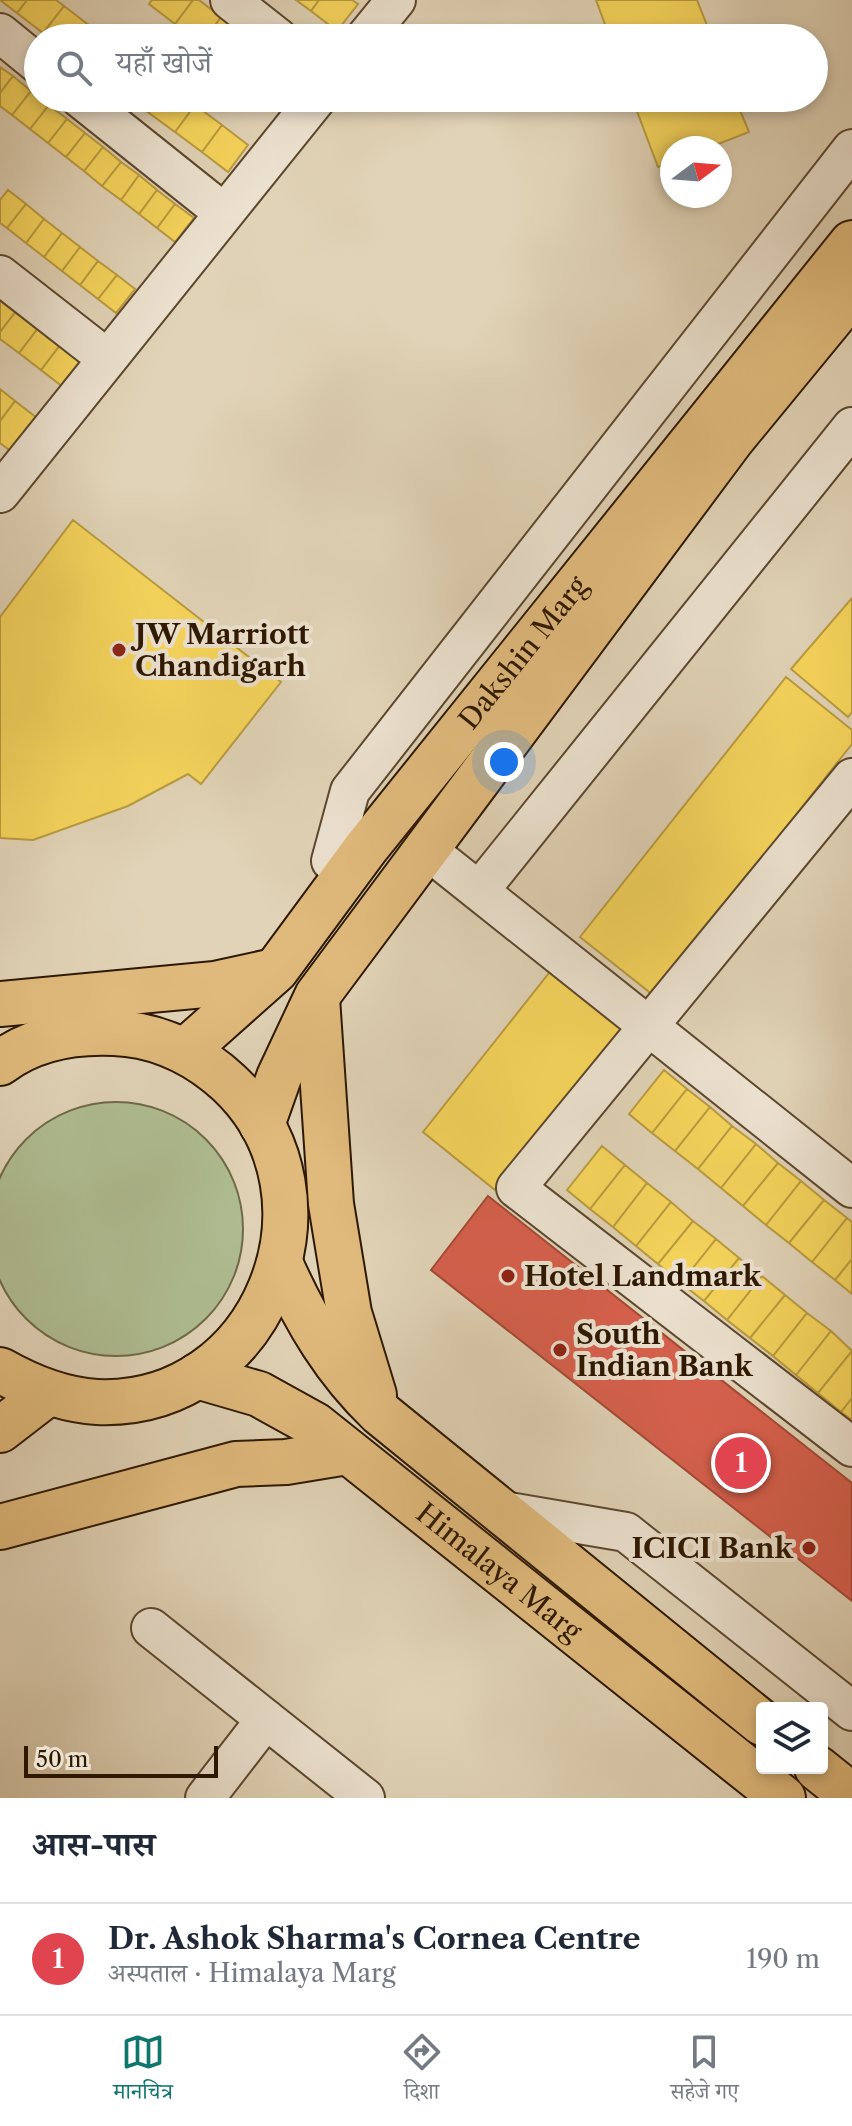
<!DOCTYPE html>
<html lang="hi">
<head>
<meta charset="utf-8">
<style>
  :root { --surface:#fff; --page:#f2f2f3; --text:#1f2937; --muted:#747a83; --line:#e0e1e3; --accent:#0f766e }
  body { margin:0; font-family:"Libre Caslon Text","Noto Serif Devanagari",serif; background:var(--page); color:var(--text) }
  .controls { position:absolute; right:24px; bottom:24px; display:grid; overflow:hidden; border-radius:8px; box-shadow:0 4px 12px #0003 }
  .controls button { width:72px; height:72px; display:grid; place-items:center; padding:0; border:0; border-bottom:2px solid var(--line); background:var(--surface); color:var(--text); font:40px sans-serif }
  .compass { position:absolute; left:660px; top:136px; width:72px; height:72px; border-radius:50%; background:var(--surface); box-shadow:0 4px 12px #0003; rotate:74deg }
  .scale { position:absolute; left:24px; bottom:20px; width:194px; box-sizing:border-box; padding-left:8px; border:4px solid #2e1800; border-top:0; font-size:22px; line-height:28px; white-space:nowrap; color:#2e1800; -webkit-text-stroke:6px #ece2d0; paint-order:stroke }
  .you { position:absolute; left:504px; top:762px; width:28px; height:28px; margin:-20px; border:6px solid #fff; border-radius:50%; background:#1a73e8; box-shadow:0 0 0 12px #1a73e833 }
  .badge { display:grid; place-items:center; width:52px; height:52px; border-radius:50%; background:var(--accent); color:#fff; font-size:26px; font-weight:700 }
  .pin { position:absolute; translate:-50% -50%; border:4px solid #fff; box-shadow:0 2px 8px #0006 }
  .list { margin:0; padding:0; list-style:none }
  h2 { display:flex; justify-content:space-between; align-items:center; height:104px; margin:0; padding:0 32px; font-size:34px }
  h2 small { font-size:26px; font-weight:400; color:var(--muted) }
  .list li { display:grid; grid-template-columns:52px 1fr auto; gap:24px; align-items:center; box-sizing:border-box; height:112px; padding:0 32px; border-top:2px solid var(--line) }
  .list b { display:block; font-size:30px; white-space:nowrap }
  .list p { margin:0; font-size:26px; white-space:nowrap; color:var(--muted) }
  .list em { font-size:26px; font-style:normal; color:var(--muted) }
  .icon { flex:none; width:44px; height:44px; fill:none; stroke:currentColor; stroke-width:2; stroke-linecap:round; stroke-linejoin:round }
  .map { position:relative; flex:none; width:852px; height:1798px; overflow:hidden }
  .search { position:absolute; background:var(--surface); box-shadow:0 4px 12px #0003; left:24px; right:24px; top:24px; height:88px; display:flex; align-items:center; gap:20px; box-sizing:border-box; padding:0 28px; border-radius:44px; color:var(--muted); font-size:30px }
  .sheet { height:216px; background:var(--surface) }
  nav { display:flex; justify-content:space-around; align-items:center; box-sizing:border-box; height:112px; border-top:2px solid var(--line); background:var(--surface); font-size:22px; color:var(--muted) }
  nav a { display:grid; justify-items:center; gap:4px }
  nav .on { color:var(--accent) }
  .map>svg:first-child { display:block }
  .green { fill:#afbd92; stroke:#6e6a49; stroke-width:2 }
  .homes { fill:#f6d55c; stroke:#ba9c40; stroke-width:2 }
  .shops { fill:#d6604d; stroke:#a44a36; stroke-width:2 }
  .lines { fill:none; stroke-linecap:round; stroke-linejoin:round }
  .minor-casing { stroke:#5b472e; stroke-width:42 }
  .major-casing { stroke:#2e1800; stroke-width:48 }
  .minor { stroke:#ece2d0; stroke-width:38 }
  .major { stroke:#e0ba7c; stroke-width:44 }
  .poi-dot { fill:#8f2418; stroke:#ece2d0; stroke-width:3 }
  .labels { text-anchor:middle; dominant-baseline:central; stroke-width:8; stroke-linejoin:round; paint-order:stroke }
  .poi-label { font-size:28px; font-weight:bold; fill:#2e1800; stroke:#ece2d0; text-anchor:start }
  .street-label { font-size:28px; fill:#2e1800; stroke:#ece2d0 }
</style>
</head>
<body>
<div class="map">
<svg width="852" height="1798" viewBox="0 0 852 1798">
  <rect width="100%" height="100%" fill="#e1d3b7"/>
  <filter id="stains"><feTurbulence type="fractalNoise" baseFrequency=".0025" numOctaves="4"/><feColorMatrix values="0 0 0 0 .2 0 0 0 0 .09 0 0 0 0 .02 0 0 0 .5 -.17"/></filter>
  <radialGradient id="worn" r=".72"><stop offset=".6" stop-color="#630" stop-opacity="0"/><stop offset="1" stop-color="#630" stop-opacity=".3"/></radialGradient>
  <path class="green" d="M-11 1229a127 127 0 1 1 254 0a127 127 0 1 1-254 0Z"/>
  <path class="homes" d="M0,0h27l-10,13z
    M27,0h29l8,6 -21,27 -26,-20z
    M152,0h41l-18,24 -26,-20z
    M193,0h6l22,17 -15,21h-13l-18,-14z
    M296,0h23l-8,11z
    M319,0h33l6,4 -21,27 -26,-20z
    M596,0h101l15,38h-102z
    M64,6l26,20 -9,12h-31l-7,-5z
    M221,17l27,20 -1,1h-41z
    M90,26l16,12h-25z
    M0,67l13,9 -13,17z
    M13,76l18,15 -19,24 -12,-9v-13z
    M31,91l18,14 -19,24 -18,-14z
    M129,98h31l-11,15z
    M160,98h26l9,7 -20,27 -26,-19z
    M632,98h103l14,34 -41,16h-36v14l-14,5z
    M49,105l18,14 -19,24 -18,-14z
    M195,105l27,20 -20,27 -27,-20z
    M67,119l18,14 -19,24 -18,-14z
    M222,125l26,20 -20,27 -26,-20z
    M85,133l18,14 -19,24 -18,-14z
    M103,147l18,15 -19,24 -18,-15z
    M121,162l18,13 -18,25 -19,-14z
    M139,175l18,15 -18,24 -18,-14z
    M8,190l18,14 -19,24 -7,-5v-23z
    M157,190l18,14 -18,24 -18,-14z
    M26,204l18,15 -18,24 -19,-15z
    M175,204l19,14 -19,24 -18,-14z
    M44,219l18,14 -18,24 -18,-14z
    M62,233l18,14 -18,24 -18,-14z
    M80,247l18,14 -18,24 -18,-14z
    M98,261l19,14 -19,24 -18,-14z
    M117,275l18,14 -19,24 -18,-14z
    M0,286l23,16 -23,30z
    M23,302l22,17 -26,34 -19,-14v-7z
    M45,319l22,17 -26,34 -22,-17z
    M67,336l22,17 -26,34 -22,-17z
    M0,389l15,12 -15,20z
    M15,401l22,17 -25,34 -12,-9v-22z
    M73,520l208,162 -80,102 -13,-10 -60,32 -95,34 -33,-2v-221z
    M852,598v114l-4,5 -57,-48z
    M786,677l66,53v14l-199,251 -73,-58z
    M553,968l73,59 -131,163 -72,-58z
    M664,1070l23,19 -35,44 -23,-19z
    M687,1089l23,18 -35,44 -23,-18z
    M710,1107l22,19 -34,43 -23,-18z
    M732,1126l24,18 -35,44 -23,-19z
    M756,1144l22,19 -35,43 -22,-18z
    M602,1146l23,19 -35,44 -23,-19z
    M778,1163l23,18 -35,44 -23,-19z
    M625,1165l22,18 -34,44 -23,-18z
    M801,1181l23,19 -35,43 -23,-18z
    M647,1183l24,19 -35,44 -23,-19z
    M824,1200l23,18 -35,44 -23,-19z
    M671,1202l22,19 -35,43 -22,-18z
    M847,1218l5,4v37l-17,21 -23,-18z
    M693,1221l23,18 -35,44 -23,-19z
    M716,1239l23,19 -35,43 -23,-18z
    M739,1258l23,18 -35,44 -23,-19z
    M852,1259v35l-17,-14z
    M762,1276l23,19 -35,43 -23,-18z
    M785,1295l22,18 -34,43 -23,-18z
    M807,1313l24,18 -35,44 -23,-19z
    M831,1331l21,20 -34,42 -22,-18z
    M852,1351v47l-11,14 -23,-19z
    M852,1398v22l-11,-8z"/>
  <path class="shops" d="M488,1196l364,287v118l-421,-331z"/>
  <g class="lines">
    <g class="minor-casing">
      <path id="minor" d="M230,0l48,38
        M0,33l38,31
        M365,38l31,-38
        M80,98l129,103
        M0,275l91,71
        M0,493l317,-395
        M852,778l-336,410 336,259
        M426,849l426,339
        M349,875l-18,-14 19,-70 502,-642
        M479,891l373,-464
        M503,1511l123,21 226,179
        M151,1628l214,170
        M205,1798l61,-79"/>
    </g>
    <g class="major-casing">
      <g id="major">
        <path d="M317,998l14,206 18,109 25,82"/>
        <path d="M0,1004l215,-20 59,-13"/>
        <path id="s1" d="M185,1051l91,-81 90,-122 486,-605"/>
        <path d="M0,1063c36,-27 83,-33 127,-29 38,4 74,23 102,49 120,113 35,326 -132,319 -35,-2 -67,-15 -97,-32"/>
        <path d="M262,1125l17,-48 38,-81 415,-557 120,-146"/>
        <path d="M281,1265c25,56 54,105 99,148l382,310"/>
        <path id="s2" d="M197,1376l62,18 56,31 468,373"/>
        <path d="M0,1430l48,-37"/>
        <path d="M0,1527l236,-63 50,-2 61,-10"/>
        <path d="M817,1768l35,28"/>
      </g>
    </g>
    <use href="#minor" class="minor"/>
    <use href="#major" class="major"/>
  </g>
  <g class="poi-dot">
    <circle cx="119" cy="650" r="8"/>
    <circle cx="508" cy="1276" r="8"/>
    <circle cx="560" cy="1350" r="8"/>
    <circle cx="809" cy="1548" r="8"/>
  </g>
  <g class="labels">
    <g class="poi-label">
      <text x="135" y="634">JW Marriott<tspan x="135" dy="32">Chandigarh</tspan></text>
      <text x="524" y="1276">Hotel Landmark</text>
      <text x="576" y="1334">South<tspan x="576" dy="32">Indian Bank</tspan></text>
      <text x="793" y="1548" text-anchor="end">ICICI Bank</text>
    </g>
    <g class="street-label">
      <text stroke="none"><textPath href="#s1" startOffset="524">Dakshin Marg</textPath></text>
      <text stroke="none"><textPath href="#s2" startOffset="364">Himalaya Marg</textPath></text>
    </g>
  </g>
  <rect width="100%" height="100%" filter="url(#stains)"/>
  <rect width="100%" height="100%" fill="url(#worn)"/>
</svg>
<div class="controls">
<button><svg class="icon" aria-label="layers" viewBox="0 0 24 24"><path d="M12 4l9 5-9 5-9-5zM3 14l9 5 9-5"/></svg></button>
</div>
<svg class="compass" viewBox="-18 -18 36 36"><path d="M0-13l5 13h-10z" fill="#e53935"/><path d="M0 13l5-13h-10z" fill="#747a83"/></svg>
<div class="scale">50 m</div>
<div class="you"></div>
<div class="pin badge" style="left:741px;top:1463px;background:#e0444e">1</div>
<div class="search"><svg class="icon" aria-label="search" viewBox="0 0 24 24"><circle cx="10" cy="10" r="6"/><path d="M15 15l6 6"/></svg>यहाँ खोजें</div>
</div>
<section class="sheet">
<h2>आस-पास<small></small></h2>
<ul class="list">
<li><span class="badge" style="background:#e0444e">1</span><div><b>Dr. Ashok Sharma's Cornea Centre</b><p>अस्पताल · Himalaya Marg</p></div><em>190 m</em></li>
</ul>
</section>
<nav>
<a class="on"><svg class="icon" aria-label="map" viewBox="0 0 24 24"><path d="M3 6l6-2 6 2 6-2v14l-6 2-6-2-6 2zM9 4v14M15 6v14"/></svg>मानचित्र</a>
<a><svg class="icon" aria-label="directions" viewBox="0 0 24 24"><path d="M12 3l9 9-9 9-9-9zM9 14v-3h6M13 9l2 2-2 2"/></svg>दिशा</a>
<a><svg class="icon" aria-label="saved" viewBox="0 0 24 24"><path d="M7 4h10v16l-5-4-5 4z"/></svg>सहेजे गए</a>
</nav>
</body>
</html>
